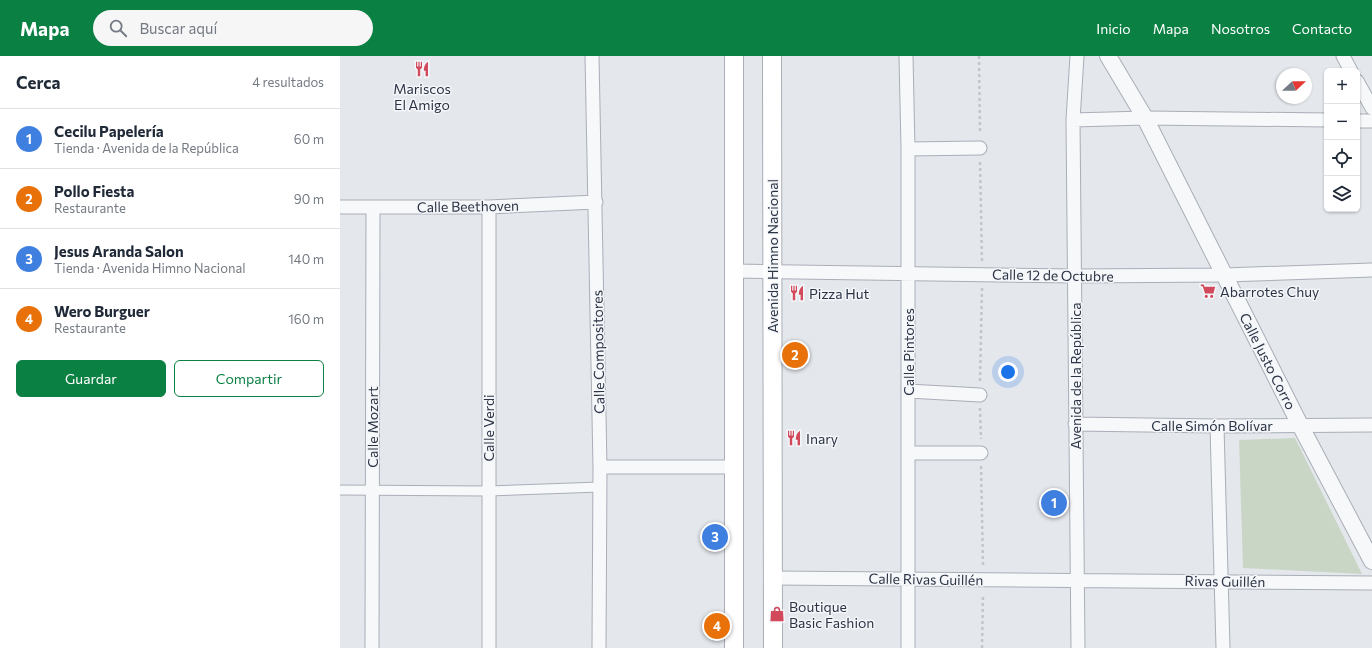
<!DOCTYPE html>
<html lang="es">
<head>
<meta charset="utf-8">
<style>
  :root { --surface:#fff; --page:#f6f6f7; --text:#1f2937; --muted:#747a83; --line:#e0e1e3; --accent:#0b8043 }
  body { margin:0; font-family:Commissioner,sans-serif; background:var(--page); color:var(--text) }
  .controls { position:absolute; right:12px; top:12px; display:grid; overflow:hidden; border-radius:6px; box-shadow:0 1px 3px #0004 }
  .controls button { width:36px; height:36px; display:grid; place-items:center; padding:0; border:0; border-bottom:1px solid var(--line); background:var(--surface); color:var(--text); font:20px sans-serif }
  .compass { position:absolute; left:936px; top:12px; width:36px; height:36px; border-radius:50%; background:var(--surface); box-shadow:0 1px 3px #0004; rotate:68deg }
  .you { position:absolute; left:668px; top:316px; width:14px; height:14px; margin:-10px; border:3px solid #fff; border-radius:50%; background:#1a73e8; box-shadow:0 0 0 6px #1a73e833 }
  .badge { display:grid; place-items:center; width:26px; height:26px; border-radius:50%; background:var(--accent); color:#fff; font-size:13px; font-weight:700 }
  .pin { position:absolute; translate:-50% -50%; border:2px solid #fff; box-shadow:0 1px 4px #0006 }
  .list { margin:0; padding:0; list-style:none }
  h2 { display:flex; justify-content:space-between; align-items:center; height:52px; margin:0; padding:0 16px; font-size:17px }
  h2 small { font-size:13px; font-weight:400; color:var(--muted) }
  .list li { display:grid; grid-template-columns:26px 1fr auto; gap:12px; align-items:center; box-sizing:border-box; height:60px; padding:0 16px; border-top:1px solid var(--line) }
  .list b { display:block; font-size:15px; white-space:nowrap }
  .list p { margin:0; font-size:13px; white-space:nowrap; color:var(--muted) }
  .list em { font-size:13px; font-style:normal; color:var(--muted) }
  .actions { display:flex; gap:8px; padding:12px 16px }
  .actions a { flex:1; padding:9px 0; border:1px solid var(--accent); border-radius:6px; text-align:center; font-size:14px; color:var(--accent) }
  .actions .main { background:var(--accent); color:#fff }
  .icon { flex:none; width:22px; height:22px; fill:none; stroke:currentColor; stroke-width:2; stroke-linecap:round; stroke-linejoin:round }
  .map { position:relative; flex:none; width:1032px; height:592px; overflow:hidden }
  header { display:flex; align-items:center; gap:24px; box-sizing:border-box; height:56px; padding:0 20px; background:var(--accent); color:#fff }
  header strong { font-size:19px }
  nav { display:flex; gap:22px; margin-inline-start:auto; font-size:14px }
  .search { width:280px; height:36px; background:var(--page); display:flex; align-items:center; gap:10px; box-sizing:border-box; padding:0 14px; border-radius:22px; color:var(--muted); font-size:15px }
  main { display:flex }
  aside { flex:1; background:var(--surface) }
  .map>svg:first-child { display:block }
  .green { fill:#c9d6c5 }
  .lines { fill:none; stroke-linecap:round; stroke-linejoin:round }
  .pedestrian-casing { stroke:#a9aeb7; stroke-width:11 }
  .minor-casing { stroke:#a9aeb7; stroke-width:15 }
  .tertiary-casing { stroke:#a9aeb7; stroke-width:18 }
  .secondary-casing { stroke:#a9aeb7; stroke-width:20 }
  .path { stroke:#c2c5cb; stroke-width:2.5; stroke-dasharray:3 3; stroke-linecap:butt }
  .pedestrian { stroke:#f7f8fa; stroke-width:9 }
  .minor { stroke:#f7f8fa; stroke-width:13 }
  .tertiary { stroke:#f7f8fa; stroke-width:16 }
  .secondary { stroke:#fff; stroke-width:18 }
  .labels { text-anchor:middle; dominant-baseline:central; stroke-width:3; stroke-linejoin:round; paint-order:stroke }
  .poi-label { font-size:14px; fill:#2b3445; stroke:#f4f6f9; text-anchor:start }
  .street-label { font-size:14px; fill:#2b3445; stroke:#f4f6f9 }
</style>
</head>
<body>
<header>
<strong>Mapa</strong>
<div class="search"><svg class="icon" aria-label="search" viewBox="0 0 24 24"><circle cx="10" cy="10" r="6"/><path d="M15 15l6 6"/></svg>Buscar aquí</div>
<nav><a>Inicio</a><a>Mapa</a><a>Nosotros</a><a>Contacto</a></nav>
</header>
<main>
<aside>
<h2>Cerca<small>4 resultados</small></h2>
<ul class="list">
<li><span class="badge" style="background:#3f7fe0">1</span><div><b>Cecilu Papelería</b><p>Tienda · Avenida de la República</p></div><em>60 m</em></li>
<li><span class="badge" style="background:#e8710a">2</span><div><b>Pollo Fiesta</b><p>Restaurante</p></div><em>90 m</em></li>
<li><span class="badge" style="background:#3f7fe0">3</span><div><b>Jesus Aranda Salon</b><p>Tienda · Avenida Himno Nacional</p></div><em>140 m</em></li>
<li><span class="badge" style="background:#e8710a">4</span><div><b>Wero Burguer</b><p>Restaurante</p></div><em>160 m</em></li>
</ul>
<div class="actions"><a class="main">Guardar</a><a>Compartir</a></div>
</aside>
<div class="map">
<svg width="1032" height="592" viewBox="0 0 1032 592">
  <rect width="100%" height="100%" fill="#e4e7ec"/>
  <path class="green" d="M955,382l67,136 -119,-6 -4,-128z"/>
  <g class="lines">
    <g class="pedestrian-casing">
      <path id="pedestrian" d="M0,434l148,1 112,-4"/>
    </g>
    <g class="minor-casing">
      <path id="minor" d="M252,0l8,411 -1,181
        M566,0l2,93v499
        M737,0l-4,64 5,528
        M1003,0l8,15
        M1017,25l15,27
        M733,64l72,-2 182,2
        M1017,65h15
        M568,93l72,-1
        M0,151h149l107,-5
        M394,215l341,5 149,-1 148,-5
        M568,335l72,4
        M735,368l142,2 155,-1
        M877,370l6,222
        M568,397h73
        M260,411h134
        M433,522l599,5
        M32,592l1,-441
        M149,592v-441"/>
    </g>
    <g class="tertiary-casing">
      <path id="tertiary" d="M768,0l37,62 155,307 72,136"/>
    </g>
    <g class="secondary-casing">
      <path id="secondary" d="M394,0v592
        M432,0l1,592"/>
    </g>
    <path class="path" d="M639,0l1,77
      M640,106l2,99
      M640,325l2,-93
      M640,352l1,31
      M641,410l2,99
      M642,592l1,-54"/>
    <use href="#pedestrian" class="pedestrian"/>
    <use href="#minor" class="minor"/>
    <use href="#tertiary" class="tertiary"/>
    <use href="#secondary" class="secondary"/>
  </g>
  <defs>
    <g id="restaurant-bare" transform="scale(1.2)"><path d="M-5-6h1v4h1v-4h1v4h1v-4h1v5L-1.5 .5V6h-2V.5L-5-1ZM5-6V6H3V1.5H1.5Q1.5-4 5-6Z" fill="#d1495b" stroke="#f4f6f9" stroke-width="2.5" paint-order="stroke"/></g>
    <g id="supermarket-bare" transform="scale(1.2)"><path d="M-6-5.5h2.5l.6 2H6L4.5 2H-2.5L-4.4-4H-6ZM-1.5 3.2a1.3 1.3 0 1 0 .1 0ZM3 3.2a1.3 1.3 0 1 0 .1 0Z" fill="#d1495b" stroke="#f4f6f9" stroke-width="2.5" paint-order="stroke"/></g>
    <g id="shop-bare" transform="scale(1.2)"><path d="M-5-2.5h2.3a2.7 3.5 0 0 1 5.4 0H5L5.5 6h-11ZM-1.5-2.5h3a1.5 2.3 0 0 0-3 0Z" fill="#d1495b" stroke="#f4f6f9" stroke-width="2.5" paint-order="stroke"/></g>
  </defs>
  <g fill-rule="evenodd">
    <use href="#restaurant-bare" x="82" y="13"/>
    <use href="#supermarket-bare" x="868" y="235"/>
    <use href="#restaurant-bare" x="457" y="237"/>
    <use href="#restaurant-bare" x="454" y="382"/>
    <use href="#shop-bare" x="437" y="558"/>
  </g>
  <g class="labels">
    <g class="poi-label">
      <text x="82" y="32" text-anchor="middle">Mariscos<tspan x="82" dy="16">El Amigo</tspan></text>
      <text x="880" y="235">Abarrotes Chuy</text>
      <text x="469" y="237">Pizza Hut</text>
      <text x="466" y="382">Inary</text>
      <text x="449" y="550">Boutique<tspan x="449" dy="16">Basic Fashion</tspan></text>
    </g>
    <g class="street-label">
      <text transform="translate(128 150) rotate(-1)">Calle Beethoven</text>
      <text transform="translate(432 200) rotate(-90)">Avenida Himno Nacional</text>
      <text transform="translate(713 219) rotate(1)">Calle 12 de Octubre</text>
      <text transform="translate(258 296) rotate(-91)">Calle Compositores</text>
      <text transform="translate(568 296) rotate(-90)">Calle Pintores</text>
      <text transform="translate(928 305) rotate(63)">Calle Justo Corro</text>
      <text transform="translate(735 320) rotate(-90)">Avenida de la República</text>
      <text x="872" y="369">Calle Simón Bolívar</text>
      <text transform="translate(32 371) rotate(-90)">Calle Mozart</text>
      <text transform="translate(148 372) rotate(-90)">Calle Verdi</text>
      <text transform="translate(586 523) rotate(1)">Calle Rivas Guillén</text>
      <text transform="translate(885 525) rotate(1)">Rivas Guillén</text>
    </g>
  </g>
</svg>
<div class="controls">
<button>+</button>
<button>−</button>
<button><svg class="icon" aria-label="locate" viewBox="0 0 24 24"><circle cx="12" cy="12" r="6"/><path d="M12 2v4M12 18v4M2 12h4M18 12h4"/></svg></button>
<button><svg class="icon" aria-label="layers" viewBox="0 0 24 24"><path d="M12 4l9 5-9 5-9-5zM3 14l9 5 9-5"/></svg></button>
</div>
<svg class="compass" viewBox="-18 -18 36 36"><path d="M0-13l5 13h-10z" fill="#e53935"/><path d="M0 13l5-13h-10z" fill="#747a83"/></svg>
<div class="you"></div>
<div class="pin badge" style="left:714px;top:447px;background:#3f7fe0">1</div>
<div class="pin badge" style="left:455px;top:299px;background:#e8710a">2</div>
<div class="pin badge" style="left:375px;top:481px;background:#3f7fe0">3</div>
<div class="pin badge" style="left:377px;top:570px;background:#e8710a">4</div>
</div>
</main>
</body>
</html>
